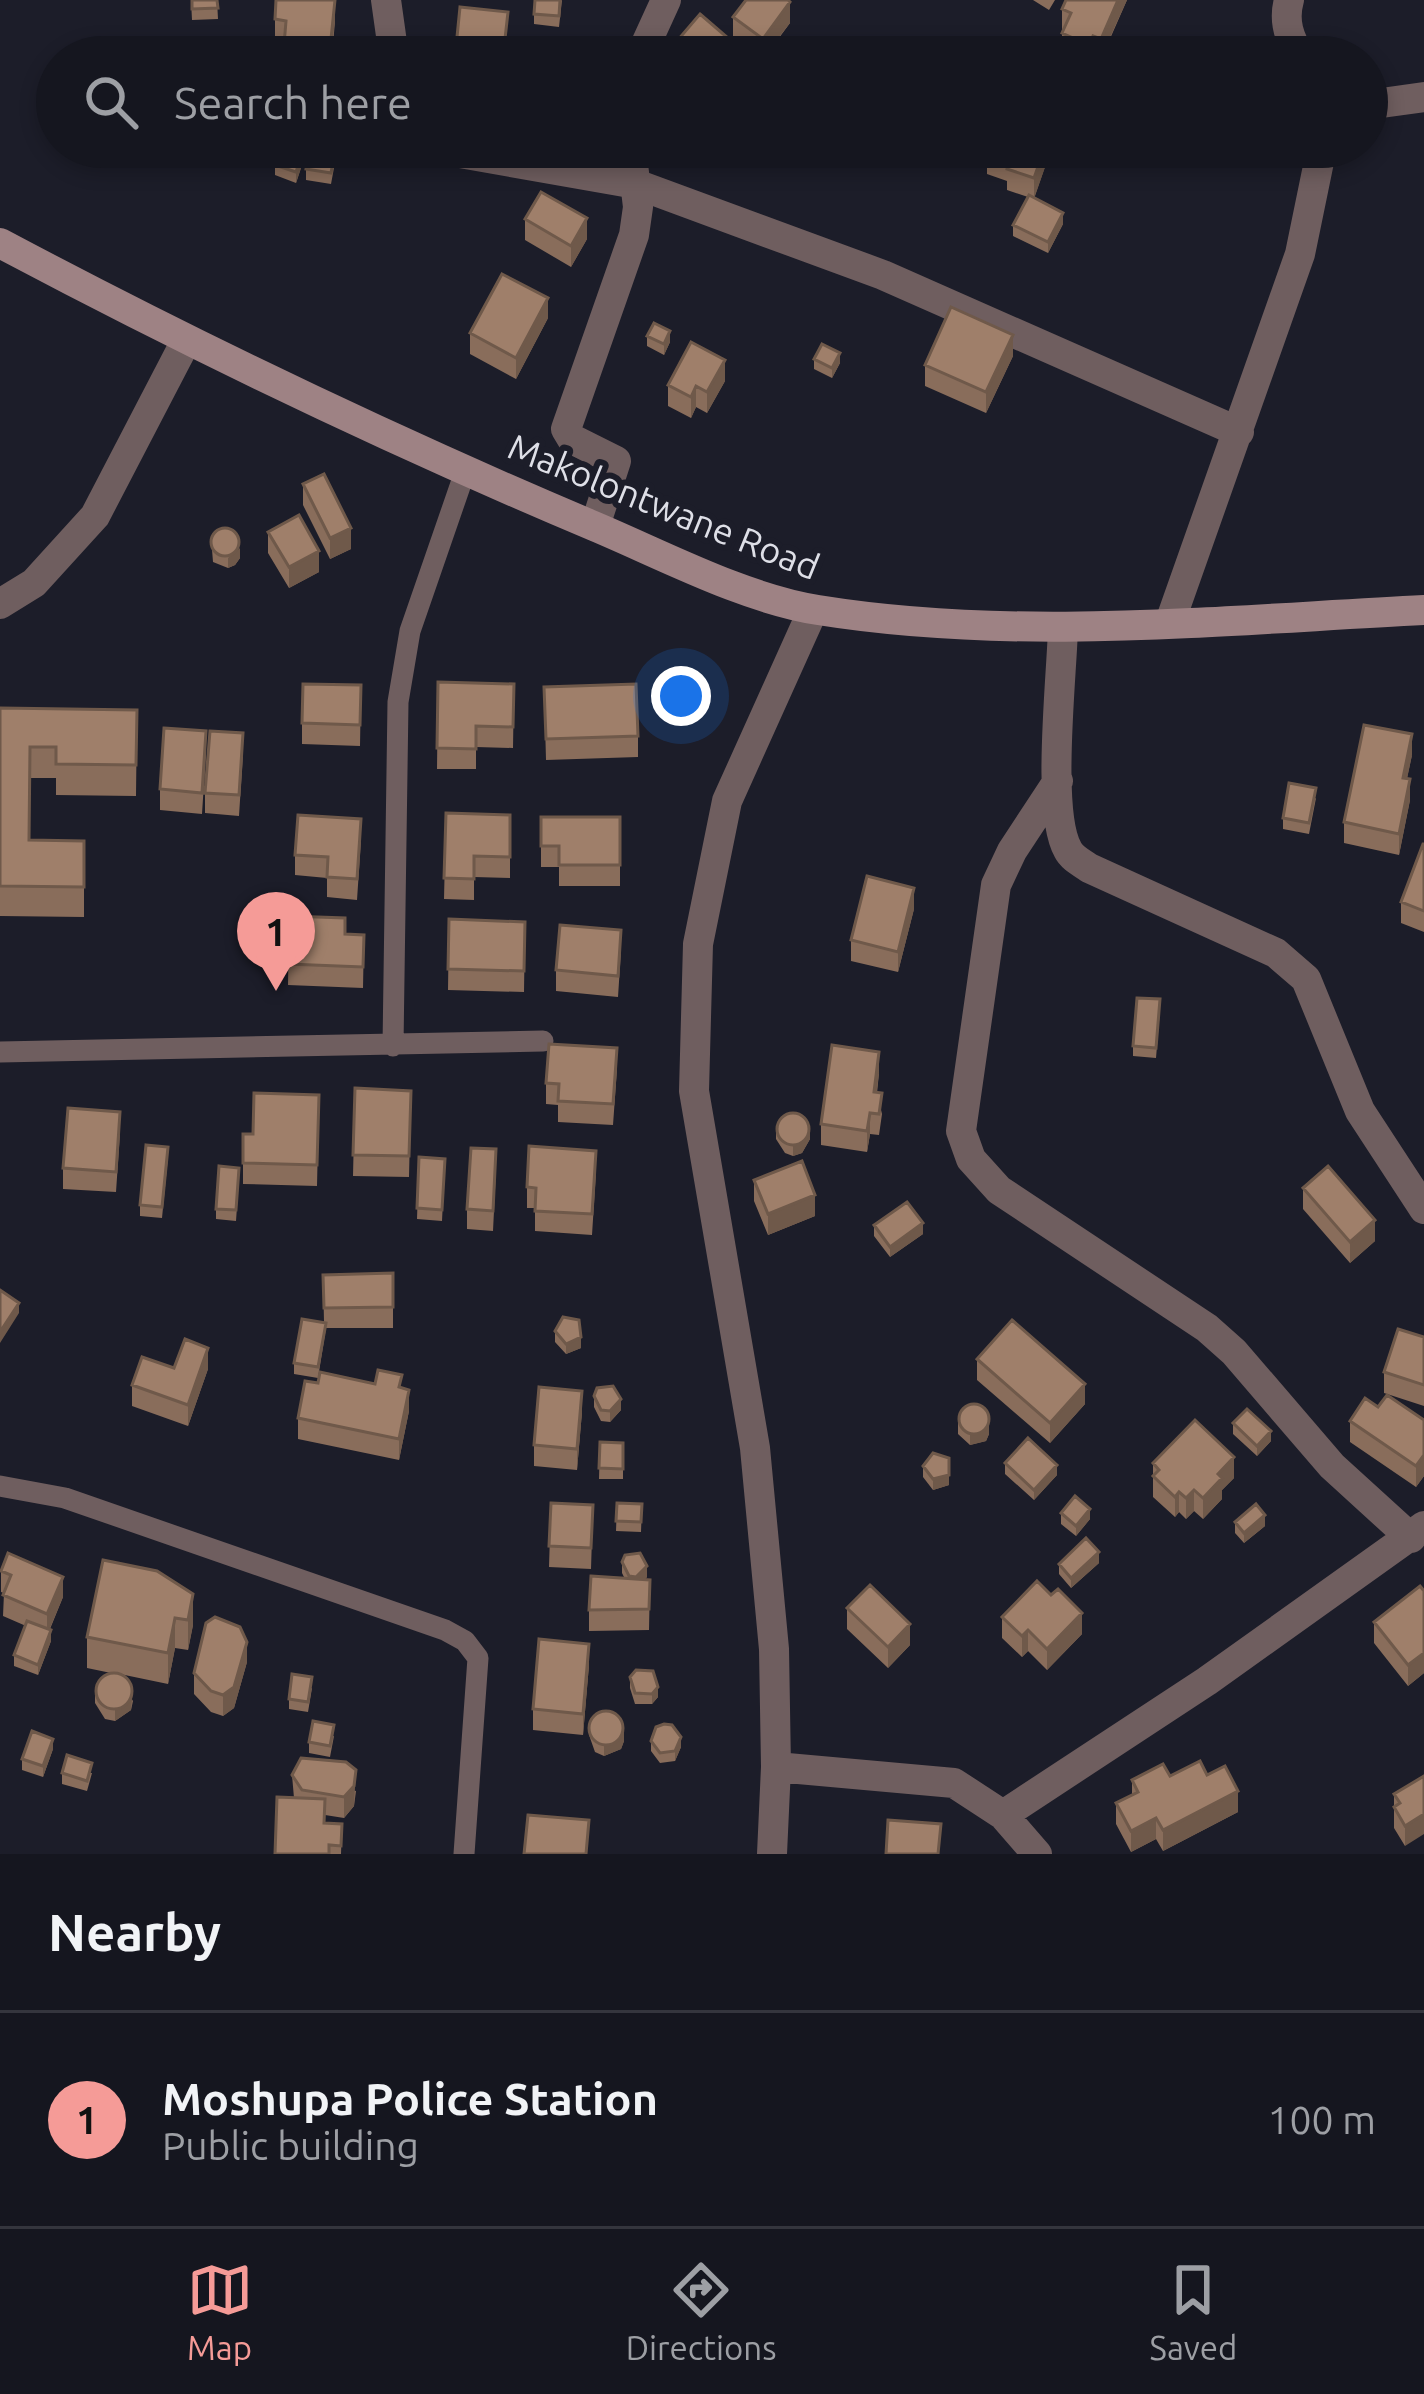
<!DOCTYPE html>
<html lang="en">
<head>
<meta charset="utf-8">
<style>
  :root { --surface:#15161f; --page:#22232c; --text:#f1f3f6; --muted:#9d9fa4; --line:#34353d; --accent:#f59b97 }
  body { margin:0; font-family:Ubuntu,sans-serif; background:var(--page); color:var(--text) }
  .you { position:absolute; left:681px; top:696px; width:42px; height:42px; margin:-30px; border:9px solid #fff; border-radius:50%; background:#1a73e8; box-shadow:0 0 0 18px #1a73e833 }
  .badge { display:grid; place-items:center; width:78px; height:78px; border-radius:50%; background:var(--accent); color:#111; font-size:39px; font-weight:700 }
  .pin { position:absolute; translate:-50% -99px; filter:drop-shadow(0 3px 6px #0008) }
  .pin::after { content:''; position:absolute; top:63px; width:42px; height:36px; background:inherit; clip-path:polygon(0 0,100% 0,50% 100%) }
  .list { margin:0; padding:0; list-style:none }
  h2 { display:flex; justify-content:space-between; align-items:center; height:156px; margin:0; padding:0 48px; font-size:51px }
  h2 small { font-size:39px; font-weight:400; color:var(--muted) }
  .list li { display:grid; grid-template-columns:78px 1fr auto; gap:36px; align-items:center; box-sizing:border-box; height:216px; padding:0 48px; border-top:3px solid var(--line) }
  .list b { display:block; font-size:45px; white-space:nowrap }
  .list p { margin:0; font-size:39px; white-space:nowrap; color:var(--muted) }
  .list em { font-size:39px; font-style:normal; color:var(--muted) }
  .icon { flex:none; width:66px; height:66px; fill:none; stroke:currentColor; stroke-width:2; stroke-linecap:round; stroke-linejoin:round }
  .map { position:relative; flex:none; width:1424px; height:1854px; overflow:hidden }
  .search { position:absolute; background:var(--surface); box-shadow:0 6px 18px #0003; left:36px; right:36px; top:36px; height:132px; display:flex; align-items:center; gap:30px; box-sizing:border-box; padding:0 42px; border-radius:66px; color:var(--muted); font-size:45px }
  .sheet { height:372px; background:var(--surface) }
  nav { display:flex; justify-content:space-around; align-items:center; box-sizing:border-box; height:168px; border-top:3px solid var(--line); background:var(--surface); font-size:33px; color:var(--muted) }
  nav a { display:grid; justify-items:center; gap:6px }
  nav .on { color:var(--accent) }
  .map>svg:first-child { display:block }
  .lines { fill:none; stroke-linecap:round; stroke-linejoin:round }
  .lane { stroke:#6f5e5f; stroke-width:21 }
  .street { stroke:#6f5e5f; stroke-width:30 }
  .secondary { stroke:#9e8284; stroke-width:30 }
  .wall { fill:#896d5b }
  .shaded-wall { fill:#6f594a }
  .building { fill:#9f7f6a; stroke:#6f594a; stroke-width:3 }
  .labels { text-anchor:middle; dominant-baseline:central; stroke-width:12; stroke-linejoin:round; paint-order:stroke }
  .street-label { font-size:36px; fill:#dedfe7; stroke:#1c1d29 }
</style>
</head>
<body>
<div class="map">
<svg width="1424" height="1854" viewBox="0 0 1424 1854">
  <rect width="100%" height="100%" fill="#1c1d29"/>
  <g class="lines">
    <path class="lane" d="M393,1046l5,-344 12,-71 56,-162
      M0,1052l543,-11
      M0,1486l65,12 380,132 20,11 13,17 -14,196"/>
    <path class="street" d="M386,0l8,57
      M1289,0c-6,21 0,39 12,57
      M640,57l26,-57
      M1367,105l57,-8
      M426,147l210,37 247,91 356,157
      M595,526l21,-65 -44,-22 -6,-10 68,-194 4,-28 -7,-60
      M0,604l34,-21 61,-67 91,-175
      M1170,622l130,-368 22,-107
      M1063,627c-1,48 -17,185 5,223 4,8 14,13 21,18l187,85 30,26 54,132 64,98
      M1058,781l-46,70 -16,34 -35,246 10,28 28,31 208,138 27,24 98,114 79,72
      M776,1767l178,16 49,32 34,39
      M1003,1815l204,-134 217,-155
      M772,1854l4,-87 -2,-118 -19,-201 -61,-357 4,-147 29,-143 86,-191"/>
    <path class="secondary" d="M0,243c192,102 388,196 589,281 70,29 153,74 229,86 199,32 405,10 606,0"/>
  </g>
  <path class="wall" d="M191,0h26l1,19 -26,1z
    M562,0l-3,27 -25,-3v-10z
    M1033,0h22l-6,10z
    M1066,0h61l-25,57h-33l-7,-3v-45z
    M733,17l57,6 -25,34h-5l-27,-19z
    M275,19l60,2 -3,36h-49l1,-16 -9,-1z
    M577,147h21l-1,7 -20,-3z
    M1052,147l-18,51 29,26 -15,29 -35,-17v-11l15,-28 -21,-7v-9l-20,-7v-20z
    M303,162l-7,21 -21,-8v-10z
    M334,168l-3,16 -25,-4v-11z
    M525,219l62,20 -16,28 -46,-27z
    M548,318l-32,61 -46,-25v-21z
    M647,336l23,6 -6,13 -17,-9z
    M1013,356l-27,57 -61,-27v-21z
    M814,359l26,4 -8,15 -18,-9z
    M725,381l-18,32 -11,-6 -5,11 -23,-12v-21z
    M303,484l48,65 -21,10 -27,-54z
    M268,532l51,40 -30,16 -21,-35z
    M211,537l29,21 -5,7 -7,3 -15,-6z
    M438,682l76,2 -1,64 -37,-1v22h-39z
    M361,685l-1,61 -58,-2v-21z
    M544,687l94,49v21l-92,3z
    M0,708l137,2 -1,86 -80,-1v-17h-26l-1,62 55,1v76l-84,-1z
    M206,752l-4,62 -42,-4v-21z
    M243,754l-4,62 -34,-3v-20z
    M1412,755l-5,23 3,22 -11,55 -55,-12v-21z
    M1316,798l-7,36 -26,-5v-11z
    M446,813l64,2v63l-36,-1v23l-30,-1z
    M541,817h79v69h-61v-19h-18z
    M361,840l-4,60 -30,-3v-19l-32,-3v-20z
    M1424,844v88l-23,-9v-21z
    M914,909l-16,63 -47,-11v-21z
    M289,916l56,18 19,1 -1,53 -75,-3z
    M449,919l76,3 -1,70 -76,-2z
    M621,951l-3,46 -62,-6v-21z
    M1160,1010l-4,48 -23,-2v-10z
    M617,1069l-4,56 -55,-3v-17l-12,-1v-21z
    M879,1073l-2,20 5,21 -3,21 -9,-1 -3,18 -46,-7v-21z
    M355,1088l56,3 -2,86 -56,-1z
    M319,1095l-2,91 -74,-2v-50h10z
    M776,1129l34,10 -8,14 -9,3 -8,-3 -9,-14z
    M120,1133l-4,59 -53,-3v-21z
    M168,1157l-6,61 -22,-2v-11z
    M419,1157l26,2 -3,62 -25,-2z
    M496,1170l-3,61 -26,-2v-20z
    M596,1172l-4,63 -57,-4v-23h-8v-21z
    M239,1178l-3,43 -20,-2v-10z
    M754,1180l61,36 -47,19 -14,-34z
    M1303,1188l72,53 -25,22 -47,-54z
    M874,1225l49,9 -33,23 -16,-21z
    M393,1273v55h-67l-8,50 -24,-4v-11l30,-41 -1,-47z
    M555,1331l26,17 -15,6 -11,-12z
    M1424,1337v69l-40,-13v-21z
    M977,1359l108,45 -35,39 -73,-63z
    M174,1368l34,1 -20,57 -56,-20v-21z
    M318,1383l91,28 -10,49 -101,-21v-21z
    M594,1396l27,14 -11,12 -9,-1 -7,-14z
    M1378,1407l46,13v56l-8,11 -66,-45v-21z
    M582,1412l-5,58 -43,-4v-21z
    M958,1415h31v19l-3,7 -16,4 -12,-11z
    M1233,1423l38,18 -14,15 -24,-22z
    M600,1442l23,1v36h-24z
    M949,1458v27l-16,5 -10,-13v-11z
    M1005,1463l52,12 -23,25 -29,-26z
    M1153,1463l81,15 -12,12v9l-19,20 -9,-8 -8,8 -7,-7 -4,5 -22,-20z
    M551,1503l42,2 -2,64 -42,-2z
    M617,1503l25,1 -1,28 -25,-1z
    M1061,1513l29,6 -14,17 -15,-12z
    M1235,1522l30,4 -21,17 -9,-10z
    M622,1562l25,15 -3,3h6l-1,50 -60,1v-21l36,-31 -3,-6z
    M1099,1563l-28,25 -12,-14v-10z
    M1,1571l62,26 -13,32 1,12 -13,34 -24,-9v-11l12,-29 -23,-10 1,-23 -3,-1z
    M157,1571l36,54 -5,25 -13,-2 -7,36 -53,-11 18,28 -2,9 -16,11 -10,-2 -10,-16v-11l16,-19 -24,-5v-31z
    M1424,1591v82l-16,13 -34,-43v-21z
    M847,1608l63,37 -22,23 -41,-39z
    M1002,1617l80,17 -35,36 -19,-19 -6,6 -20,-19z
    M247,1662l-13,46 -11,8 -12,-4 -17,-18v-21z
    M589,1665l-6,70 -50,-5v-21z
    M630,1677l28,20 -6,7h-17l-5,-16z
    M312,1688l-4,24 -19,-3v-10z
    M589,1725l35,16 -3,8 -17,7 -9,-4 -6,-17z
    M334,1736l-4,21 -21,-4v-11z
    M651,1741l30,6 -6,14 -15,2 -9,-12z
    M53,1749l-10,28 -21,-7v-11z
    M62,1773h30l-5,18 -25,-7z
    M292,1775l64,16 -2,15 -10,12 -19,-3v8l17,1 -1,30h-66l19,-56z
    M1207,1775l31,37 -75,39 -7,-12 -25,13 -15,-28v-21l16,-8v-15z
    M1424,1776l-19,70 -11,-18v-34z"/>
  <path class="shaded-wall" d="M335,0v21l-5,36v-8z
    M1118,0h9l-26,57v-18z
    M790,2v21l-27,34v-18z
    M1093,36l-1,21h-3v-12z
    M1045,147h7l-18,52v-21z
    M303,151v11l-7,21v-11z
    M1063,213v11l-15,29v-11z
    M587,218v21l-16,28v-21z
    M548,298v20l-32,61v-21z
    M670,331v11l-6,13v-11z
    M1013,335v21l-27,57v-21z
    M840,353v10l-8,15v-10z
    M725,360v21l-18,32v-21z
    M696,386v21l-5,11v-21z
    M351,528v21l-21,10v-21z
    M240,548v10l-5,7 -7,3v-10z
    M319,551v21l-30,16v-21z
    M1412,734v21l-9,43v-20z
    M1410,779v21l-11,55v-21z
    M914,888v21l-16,63v-20z
    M879,1052v21l-5,40v-21z
    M870,1113v21l-3,18v-21z
    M810,1129v10l-8,14 -9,3v-11z
    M815,1195v21l-47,19v-21z
    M1375,1220v21l-25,22v-21z
    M923,1223v11l-33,23v-10z
    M19,1303v10l-19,30v-11z
    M581,1337v11l-15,6v-10z
    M208,1348v21l-20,57v-21z
    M1085,1384v20l-35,39v-20z
    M409,1390v21l-10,49v-21z
    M582,1391v21l-5,58v-21z
    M621,1399v11l-11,12v-11z
    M989,1424v10l-3,7 -16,4v-10z
    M1271,1431v10l-14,15v-10z
    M1424,1455v21l-8,11v-21z
    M1234,1457v21l-12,12v9l-19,20v-21l15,-24z
    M1057,1465v10l-23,25v-10z
    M949,1475v10l-16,5v-11z
    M1194,1490v21l-8,8v-21z
    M1179,1492v20l-4,5v-20z
    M1090,1509v10l-14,17v-10z
    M1265,1515v11l-21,17v-10z
    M1099,1552v11l-28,25v-10z
    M647,1566v11l-11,11v-11z
    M63,1577v20l-16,38v-21z
    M193,1594v31l-5,25v-30z
    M1082,1613v21l-35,36v-21z
    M175,1618v30l-7,36v-31z
    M910,1624v21l-22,23v-21z
    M51,1630v11l-13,34v-10z
    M1028,1630v21l-6,6v-21z
    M247,1642v20l-13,46 -11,8v-21z
    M589,1644v21l-6,70v-21z
    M1424,1653v20l-16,13v-21z
    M658,1687v10l-6,7v-10z
    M133,1690l-2,20 -16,11v-11z
    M624,1731v10l-3,8 -17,7v-11z
    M681,1737v10l-6,14v-10z
    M53,1739v10l-10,28v-11z
    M356,1770l-2,36 -10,12v-21z
    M1238,1791v21l-75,39v-21z
    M1424,1814v20l-19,12v-20z
    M1156,1818v21l-25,13v-21z"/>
  <path class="building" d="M192,0h25l1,8 -26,1z
    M276,0h59l-5,49 -7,-1 -1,9h-39l3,-36 -11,-2z
    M535,0h25l-1,16 -25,-2z
    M746,0h42l2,2 -27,37 -30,-22z
    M1066,0h52l-17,39 -8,-3 -4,9 -27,-12 9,-20 -9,-4z
    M460,7l48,5 -5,45h-48z
    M700,14l50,43h-68l-11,-9z
    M281,147h10l12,4 -7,21 -21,-7z
    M989,147h56l-11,31 -27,-9 2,-8 -22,-7z
    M309,153l25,4 -3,16 -25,-4z
    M541,192l46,26 -16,28 -46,-27z
    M1029,195l34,18 -15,29 -35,-17z
    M502,274l46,24 -32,60 -46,-25z
    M951,307l62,28 -27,57 -61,-27z
    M654,323l16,8 -6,13 -17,-8z
    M691,342l34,18 -18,32 -11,-6 -5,11 -23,-12z
    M822,344l18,9 -8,15 -18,-9z
    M324,474l27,54 -21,10 -27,-54z
    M299,515l20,36 -30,16 -21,-35z
    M211 542a14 14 0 1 1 28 0a14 14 0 1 1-28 0Z
    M438,682l76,2 -1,43 -37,-1v23l-39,-1z
    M303,684l58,1 -1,40 -58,-2z
    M636,684l2,52 -92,3 -2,-52z
    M0,708l137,2 -1,55 -80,-1v-17h-26l-1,93 55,1v46l-84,-1z
    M1364,725l48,9 -9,44 7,1 -11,55 -55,-12z
    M164,728l42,3 -4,62 -42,-4z
    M210,731l33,2 -4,62 -34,-2z
    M1289,783l27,5 -7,35 -26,-5z
    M446,813l64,2v42l-36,-1v23l-30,-1z
    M298,815l63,4 -4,60 -30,-2 1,-20 -33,-2z
    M541,817h79v48h-61v-19h-18z
    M1423,844h1v67l-23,-9z
    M867,876l47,12 -16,64 -47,-12z
    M289,916l56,2v16l19,1 -1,32 -75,-3z
    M449,919l76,3 -1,49 -76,-2z
    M560,925l61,5 -3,46 -62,-6z
    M1137,998l23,1 -4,49 -23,-2z
    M549,1044l68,4 -4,56 -55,-3 1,-17 -13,-1z
    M832,1045l47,7 -5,40 8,1 -3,21 -9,-1 -3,18 -46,-7z
    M355,1088l56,3 -2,65 -56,-1z
    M254,1093l65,2 -2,70 -74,-2v-29h10z
    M68,1108l52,4 -4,60 -53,-4z
    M777 1129a16 16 0 1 1 32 0a16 16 0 1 1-32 0Z
    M146,1145l22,2 -6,60 -22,-2z
    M529,1146l67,5 -4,63 -57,-3 1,-23 -9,-1z
    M471,1148l25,1 -3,62 -26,-2z
    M419,1157l26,2 -3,51 -25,-2z
    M802,1161l13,34 -47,19 -14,-34z
    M219,1166l20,2 -3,42 -20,-1z
    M1328,1166l47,54 -25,22 -47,-54z
    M907,1202l16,21 -33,24 -16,-22z
    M393,1273v34l-69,1 -1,-33z
    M0,1290l19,13 -19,29z
    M563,1317l16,3 2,17 -15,7 -11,-13z
    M302,1319l24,4 -8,44 -24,-4z
    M1012,1320l73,64 -35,39 -73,-64z
    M1398,1329l26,8v48l-40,-13z
    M185,1339l23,9 -20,57 -56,-20 10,-28 32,11z
    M378,1370l24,5 -3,12 10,3 -10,49 -101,-21 7,-37 13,2 2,-11 55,12z
    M613,1386l8,13 -11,12 -9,-1 -7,-14 3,-8z
    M539,1387l43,4 -5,58 -43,-4z
    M1387,1395l37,25v35l-8,11 -66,-45 15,-23 13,9z
    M959 1419a15 15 0 1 1 30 0a15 15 0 1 1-30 0Z
    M1247,1409l24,22 -14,15 -24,-23z
    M1195,1420l39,37 -16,17 4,4 -19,20 -9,-8 -8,8 -7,-6 -4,5 -22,-21 6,-6 -6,-7z
    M1028,1438l29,27 -23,25 -29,-27z
    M600,1442l23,1v26l-24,-1z
    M933,1453l16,5v17l-16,4 -10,-13z
    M1075,1496l15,13 -14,17 -15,-13z
    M551,1503l42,2 -2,43 -42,-2z
    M617,1503l25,1 -1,18 -25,-1z
    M1256,1504l9,11 -21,18 -9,-11z
    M1086,1538l13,14 -28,26 -12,-14z
    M8,1553l55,24 -16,37 -44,-19 8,-20 -10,-4z
    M640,1553l7,13 -11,11 -7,-1 -7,-14 3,-7z
    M103,1560l54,11 36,23 -5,26 -13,-2 -7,35 -81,-16z
    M591,1576l59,4 -1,29 -60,1z
    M1037,1581l14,14 7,-6 24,24 -35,36 -19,-19 -6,6 -20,-19z
    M870,1585l40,39 -22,23 -41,-39z
    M1420,1586l4,5v62l-16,12 -34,-43z
    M215,1617l25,10 7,15 -13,45 -11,8 -12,-4 -17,-18 12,-50z
    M27,1621l24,9 -13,35 -24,-10z
    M539,1639l50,5 -6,70 -50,-5z
    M636,1670l17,1 5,16 -6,7 -17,-1 -5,-16z
    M96 1691a18 18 0 1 1 36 0a18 18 0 1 1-36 0Z
    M292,1674l20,3 -4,25 -19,-3z
    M589 1728a17 17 0 1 1 34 0a17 17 0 1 1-34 0Z
    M313,1721l21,4 -4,21 -21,-4z
    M664,1724l8,1 9,12 -6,14 -15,2 -9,-12 5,-14z
    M32,1731l21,8 -10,27 -21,-7z
    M67,1755l25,8 -5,18 -25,-8z
    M301,1758l45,4 10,8 -2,16 -10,11 -42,-7 -10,-15z
    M1200,1761l7,14 18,-9 13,25 -75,39 -7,-12 -25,13 -15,-28 22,-11 -6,-12 31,-16 7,12z
    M1424,1776v38l-19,12 -11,-19 6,-4 -6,-9z
    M277,1797l48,2 -1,24 18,1 -1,22 -12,-1v9h-54z
    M528,1815l61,5 -3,34h-62z
    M888,1820l53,4 -3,30h-52z"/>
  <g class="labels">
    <g class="street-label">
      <text transform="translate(664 506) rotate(22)">Makolontwane Road</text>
    </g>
  </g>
</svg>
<div class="you"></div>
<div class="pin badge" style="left:276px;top:991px">1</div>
<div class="search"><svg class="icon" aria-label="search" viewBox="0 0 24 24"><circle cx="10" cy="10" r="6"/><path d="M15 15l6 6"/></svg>Search here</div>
</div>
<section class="sheet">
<h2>Nearby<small></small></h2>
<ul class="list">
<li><span class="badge">1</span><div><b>Moshupa Police Station</b><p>Public building</p></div><em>100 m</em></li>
</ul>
</section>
<nav>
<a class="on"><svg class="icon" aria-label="map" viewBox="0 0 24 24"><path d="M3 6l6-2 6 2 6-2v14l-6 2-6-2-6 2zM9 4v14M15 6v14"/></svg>Map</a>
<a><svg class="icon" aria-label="directions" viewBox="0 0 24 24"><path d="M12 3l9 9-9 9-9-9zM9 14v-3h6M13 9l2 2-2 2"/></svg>Directions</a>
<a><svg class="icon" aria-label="saved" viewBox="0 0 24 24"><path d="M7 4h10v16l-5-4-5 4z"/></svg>Saved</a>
</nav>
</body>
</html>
